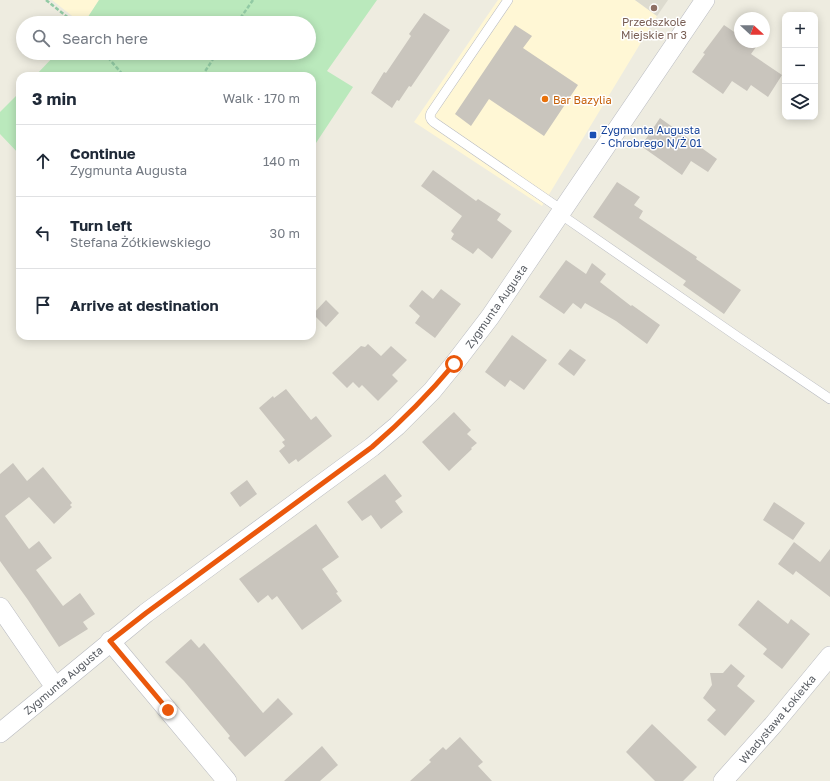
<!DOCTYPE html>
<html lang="en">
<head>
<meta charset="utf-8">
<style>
  :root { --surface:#fff; --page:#f2f2f3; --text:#1f2937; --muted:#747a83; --line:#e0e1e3 }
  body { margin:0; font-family:"Golos Text",sans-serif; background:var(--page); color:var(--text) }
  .controls { position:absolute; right:12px; top:12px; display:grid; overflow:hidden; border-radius:8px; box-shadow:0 2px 10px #0003 }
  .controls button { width:36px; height:36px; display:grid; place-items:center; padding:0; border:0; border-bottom:1px solid var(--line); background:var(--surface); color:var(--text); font:20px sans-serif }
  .compass { position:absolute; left:734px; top:12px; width:36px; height:36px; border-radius:50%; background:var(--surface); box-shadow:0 2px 10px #0003; rotate:111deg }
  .stop { position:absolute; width:12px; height:12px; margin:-9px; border:3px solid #ea580c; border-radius:50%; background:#fff }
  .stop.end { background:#ea580c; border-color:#fff; box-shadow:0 1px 4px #0008 }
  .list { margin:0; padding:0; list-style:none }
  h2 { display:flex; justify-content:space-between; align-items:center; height:52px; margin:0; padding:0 16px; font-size:17px }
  h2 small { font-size:13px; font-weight:400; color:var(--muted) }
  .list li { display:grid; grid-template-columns:26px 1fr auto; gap:12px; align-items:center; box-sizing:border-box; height:72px; padding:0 16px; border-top:1px solid var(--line) }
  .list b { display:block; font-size:15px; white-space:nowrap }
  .list p { margin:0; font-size:13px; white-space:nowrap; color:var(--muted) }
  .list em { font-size:13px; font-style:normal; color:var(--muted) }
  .icon { flex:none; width:22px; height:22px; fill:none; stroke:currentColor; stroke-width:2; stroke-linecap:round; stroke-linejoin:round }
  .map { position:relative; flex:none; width:830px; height:781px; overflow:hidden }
  .search { position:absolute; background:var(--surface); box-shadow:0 2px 10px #0003; left:16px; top:16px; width:300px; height:44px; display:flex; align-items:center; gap:10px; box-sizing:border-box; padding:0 14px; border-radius:22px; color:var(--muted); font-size:15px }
  .panel { position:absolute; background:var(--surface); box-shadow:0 2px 10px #0003; left:16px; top:72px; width:300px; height:268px; border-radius:12px }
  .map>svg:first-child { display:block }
  .commercial { fill:#fff7d5 }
  .education { fill:#dddbcf }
  .green { fill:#bae9bc }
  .building { fill:#c9c5bd }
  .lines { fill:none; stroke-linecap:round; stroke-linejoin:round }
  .service-casing { stroke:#b9bbc1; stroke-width:10 }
  .minor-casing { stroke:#b9bbc1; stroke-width:20 }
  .path { stroke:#92caa4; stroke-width:2.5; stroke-dasharray:4 2; stroke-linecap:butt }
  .service { stroke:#fff; stroke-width:9 }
  .minor { stroke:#fff; stroke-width:19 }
  .route { stroke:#ea580c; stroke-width:5 }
  .education-dot { fill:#8d6e63; stroke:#fff; stroke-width:1.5 }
  .food-dot { fill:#e8710a; stroke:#fff; stroke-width:1.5 }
  .transit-dot { fill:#1a4fb4; stroke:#fff; stroke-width:1.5 }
  .labels { text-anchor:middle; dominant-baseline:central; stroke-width:3; stroke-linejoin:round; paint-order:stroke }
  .education-label { font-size:11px; fill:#785e54; stroke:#fff }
  .food-label { font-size:11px; fill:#c56008; stroke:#fff; text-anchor:start }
  .transit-label { font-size:11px; fill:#164399; stroke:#fff; text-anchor:start }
  .street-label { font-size:11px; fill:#595d63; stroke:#fff }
</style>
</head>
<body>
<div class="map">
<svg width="830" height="781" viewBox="0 0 830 781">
  <rect width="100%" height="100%" fill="#eeece0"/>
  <path class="commercial" d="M52,0h47l-15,23h-3z
    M498,0h137l22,16 -115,190 -128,-84z"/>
  <path class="education" d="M635,0h33l-11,16z"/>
  <path class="green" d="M99,0h278l-50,71 26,16 -41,62v-73h-277l22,-23h252v-30h-225z
    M20,92v63l-20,-21v-22z"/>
  <path class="building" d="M424,13l26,17 -39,57 -2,-1 -10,15 -2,-1 -5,8 -21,-15 13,-21 2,1 25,-37 -2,-2z
    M515,25l17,11 -9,12 55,37 -34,51 -55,-37 -18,27 -16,-12z
    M724,25l16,11v6h8l8,5 -5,7 31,21 -14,22 -17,-12 -4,6 -15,-10 -9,13 -31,-22 13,-18 -2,-1z
    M660,118l57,41 -9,13 -17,-11 -9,14 -41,-29z
    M433,170l43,31 2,-2 23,15 -4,6 15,11 -20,28 -14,-11 -5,6 -22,-15 3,-5 -3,-3 11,-15 -41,-30z
    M617,182l23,15 -6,8 9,6 -4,7 58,39 -1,2 45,31 -17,24 -41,-29 3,-4 -93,-64z
    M566,260l20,14 6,-11 14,11 -6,8 31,24 1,-1 28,20 -13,19 -31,-23 -31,-18 -4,6 -8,-6 -9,11 -25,-17z
    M441,289l20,15 -26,34 -20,-15 5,-7 -11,-10 13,-16 11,9z
    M326,300l13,13 -13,14 -13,-13z
    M512,335l35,25 -23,30 -14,-10 -5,7 -20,-15z
    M368,344l13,12 10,-10 16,14 -15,15 6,6 -20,20 -16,-16 -3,3 -6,-6 -6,6 -15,-15 29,-27 4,1z
    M570,349l16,11 -12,16 -16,-12z
    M286,389l25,31 5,-4 16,20 -34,26 -2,-3 -7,5 -10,-13 6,-5 -3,-4 3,-2 -26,-32 14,-12 1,2z
    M454,412l17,18 -4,4 10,9 -6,5 1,1 -23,22 -27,-29z
    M13,463l14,18 16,-14 29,36 -2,2 2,2 -18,17 -25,-27 -24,19 24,33 10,-8 13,17 -16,12 27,36 17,-13 15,21 -12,8 5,7 -29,18 -31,-47 -28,-39v-87z
    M385,474l17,22 -7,5 8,11 -22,17 -10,-14 -9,6 -15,-19z
    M247,480l10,14 -17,13 -10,-14z
    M774,502l31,21 -12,17 -30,-20z
    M316,524l23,33 -17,12 16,23 -2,1 6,8 -40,29 -25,-34 -5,4 -4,-5 -10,8 -19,-24z
    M794,542l26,20 10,-13v48l-34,-26 -3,4 -15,-11z
    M758,600l30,24 3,-5 19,15 -28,35 -19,-15 4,-5 -29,-24z
    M191,639l8,9 5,-5 59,70 15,-15 15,16 -48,43 -17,-19 2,-2 -46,-55 -19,-19z
    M731,664l14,12 -8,10 18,15 -30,35 -18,-16 9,-10 -13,-12 9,-13 -2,-12h13z
    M652,724l45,43 -14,14h-28l-29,-29z
    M460,737l23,25 -5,4 14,15h-82l21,-19 -2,-2 14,-13 3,3z
    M322,746l16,19 -18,16h-36z"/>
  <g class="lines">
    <g class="service-casing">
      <path id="service" d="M508,0l-75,110c-4,5 -4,9 2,13l127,87
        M560,214l178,123 92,62"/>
    </g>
    <g class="minor-casing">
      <path id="minor" d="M0,607l55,80
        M110,641l117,140
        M0,733l146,-120 226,-166 25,-21 35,-35 22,-27 36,-47 215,-317
        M723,781l50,-56 57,-69"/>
    </g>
    <path class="path" d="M46,0l29,23
      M237,23l16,-23
      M104,53l20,23
      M202,76l15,-23"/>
    <use href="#service" class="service"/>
    <use href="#minor" class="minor"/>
  </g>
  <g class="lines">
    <path class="route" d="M168,710l-58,-69 36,-28 226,-166c30,-26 57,-53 82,-83"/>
  </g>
  <circle class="education-dot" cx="654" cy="8" r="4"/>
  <circle class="food-dot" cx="545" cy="99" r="4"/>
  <rect class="transit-dot" x="589" y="131" width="8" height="8" rx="2"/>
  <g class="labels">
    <g class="education-label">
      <text x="654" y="21">Przedszkole<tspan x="654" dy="13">Miejskie nr 3</tspan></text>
    </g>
    <g class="food-label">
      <text x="553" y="99">Bar Bazylia</text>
    </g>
    <g class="transit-label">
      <text x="601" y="129">Zygmunta Augusta<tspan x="601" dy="13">- Chrobrego N/Ż 01</tspan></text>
    </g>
    <g class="street-label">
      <text transform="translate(496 306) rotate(-55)">Zygmunta Augusta</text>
      <text transform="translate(63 680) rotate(-40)">Zygmunta Augusta</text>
      <text transform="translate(777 719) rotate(-50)">Władysława Łokietka</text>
    </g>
  </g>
</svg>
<div class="controls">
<button>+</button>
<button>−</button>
<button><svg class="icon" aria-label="layers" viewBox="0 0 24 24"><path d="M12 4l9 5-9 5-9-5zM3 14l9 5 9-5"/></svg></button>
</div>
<svg class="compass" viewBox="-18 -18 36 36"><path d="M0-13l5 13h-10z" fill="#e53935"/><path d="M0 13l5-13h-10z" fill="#747a83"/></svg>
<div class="stop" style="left:454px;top:364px"></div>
<div class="stop end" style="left:168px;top:710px"></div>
<div class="search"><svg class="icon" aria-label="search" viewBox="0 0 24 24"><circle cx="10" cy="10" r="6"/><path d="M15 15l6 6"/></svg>Search here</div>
<section class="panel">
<h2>3 min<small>Walk · 170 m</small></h2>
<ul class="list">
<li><svg class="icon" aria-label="ahead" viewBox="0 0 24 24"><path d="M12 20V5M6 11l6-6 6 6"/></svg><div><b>Continue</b><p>Zygmunta Augusta</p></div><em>140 m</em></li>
<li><svg class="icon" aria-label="left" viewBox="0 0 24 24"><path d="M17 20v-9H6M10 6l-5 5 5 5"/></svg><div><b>Turn left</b><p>Stefana Żółkiewskiego</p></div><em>30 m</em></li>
<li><svg class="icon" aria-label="arrive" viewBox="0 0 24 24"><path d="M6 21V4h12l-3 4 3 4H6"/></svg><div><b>Arrive at destination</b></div></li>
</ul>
</section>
</div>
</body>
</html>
